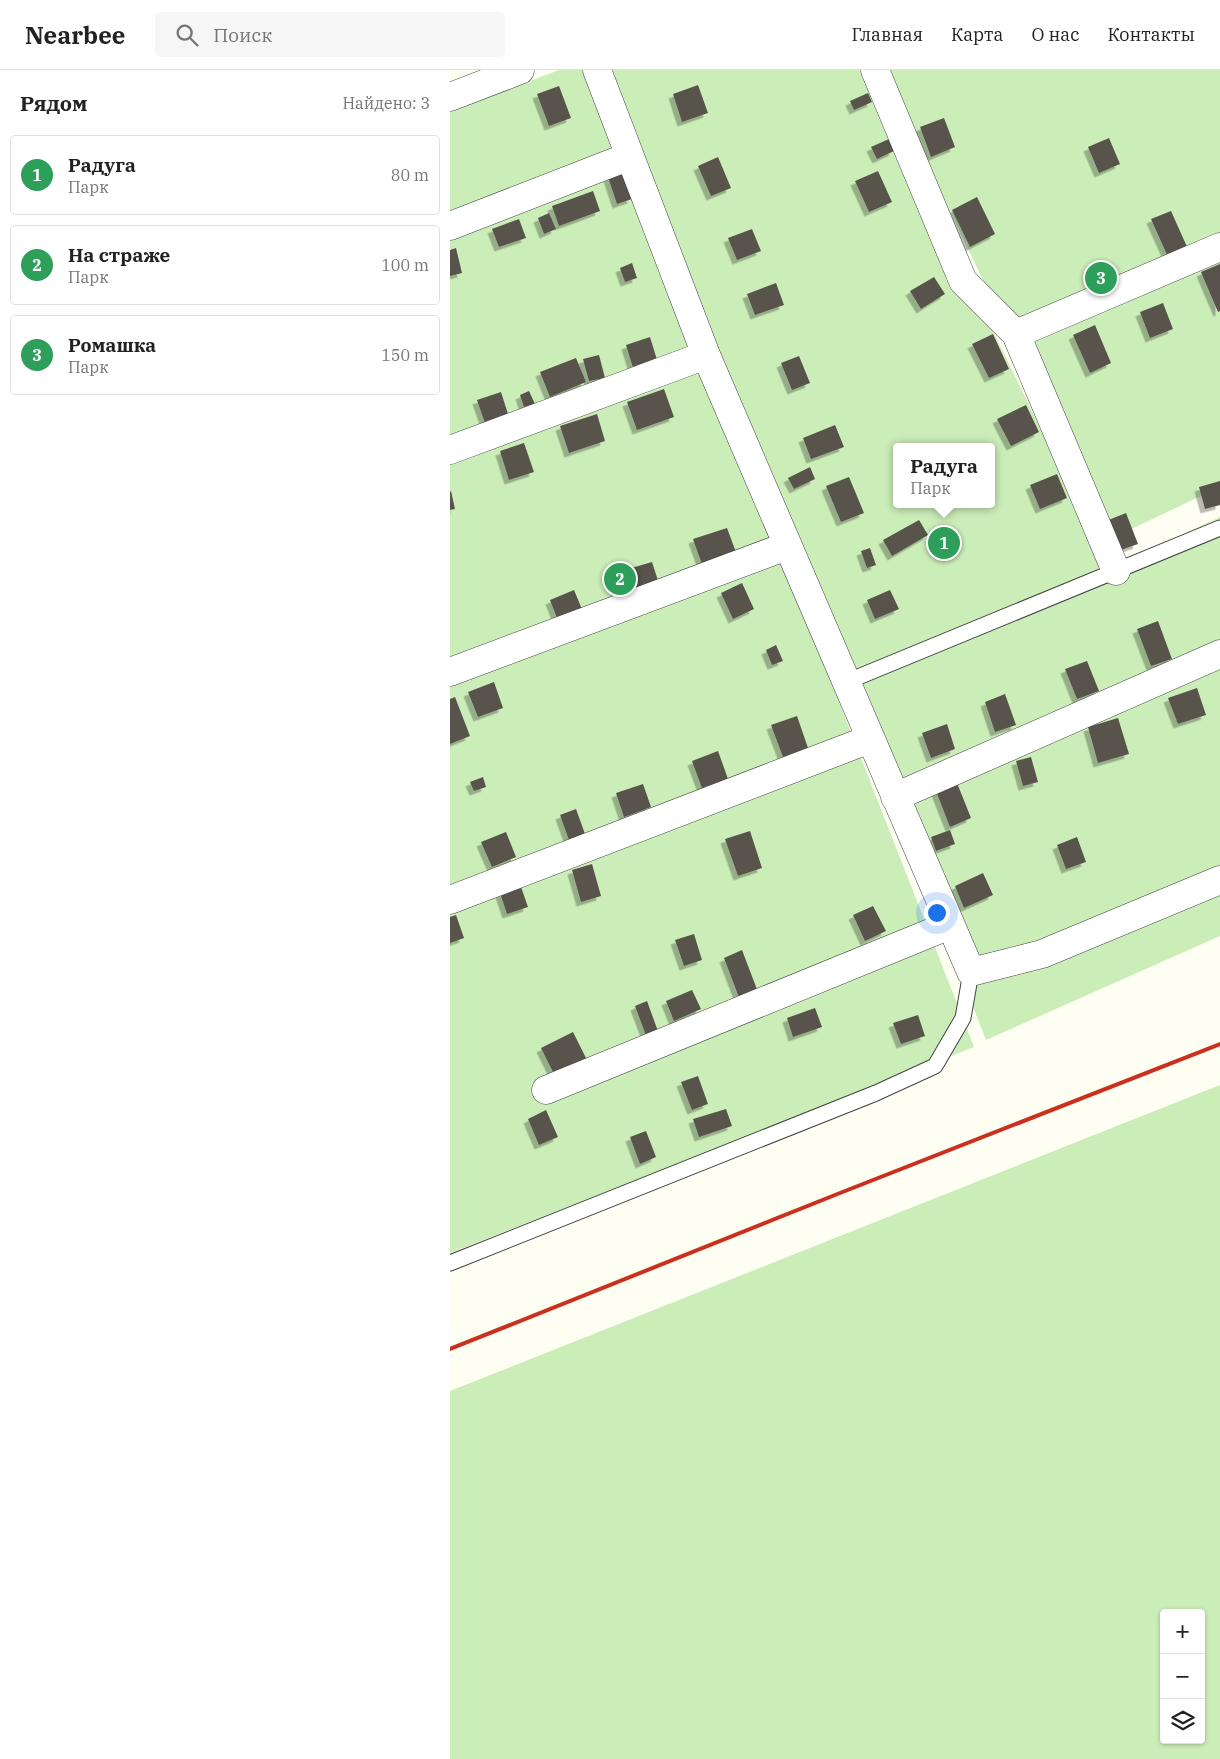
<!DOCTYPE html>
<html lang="ru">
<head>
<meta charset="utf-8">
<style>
  :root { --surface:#fff; --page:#f6f6f6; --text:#222; --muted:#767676; --line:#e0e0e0; --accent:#ea580c }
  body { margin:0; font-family:"IBM Plex Serif",serif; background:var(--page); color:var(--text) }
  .controls { position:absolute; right:15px; bottom:15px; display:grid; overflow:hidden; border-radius:5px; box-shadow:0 1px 4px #0004 }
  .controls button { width:45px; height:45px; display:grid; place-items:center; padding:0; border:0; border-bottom:1px solid var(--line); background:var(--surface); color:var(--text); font:25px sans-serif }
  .you { position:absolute; left:486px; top:842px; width:18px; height:18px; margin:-12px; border:4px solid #fff; border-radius:50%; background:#1a73e8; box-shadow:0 0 0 8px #1a73e833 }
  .badge { display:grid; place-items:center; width:32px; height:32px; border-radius:50%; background:var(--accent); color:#fff; font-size:16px; font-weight:700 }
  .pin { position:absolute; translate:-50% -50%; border:2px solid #fff; box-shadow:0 1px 5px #0006 }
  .popup { position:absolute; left:443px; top:373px; width:102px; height:65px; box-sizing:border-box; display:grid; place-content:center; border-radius:5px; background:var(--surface); filter:drop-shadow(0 1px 4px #0005); font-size:16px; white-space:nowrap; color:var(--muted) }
  .popup b { font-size:19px; color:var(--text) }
  .popup::after { content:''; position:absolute; left:50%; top:100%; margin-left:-10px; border:10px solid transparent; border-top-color:var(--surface) }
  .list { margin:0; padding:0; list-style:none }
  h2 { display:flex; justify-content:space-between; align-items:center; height:65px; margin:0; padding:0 20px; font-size:21px }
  h2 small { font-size:16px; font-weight:400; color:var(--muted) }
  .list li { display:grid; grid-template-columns:32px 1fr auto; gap:15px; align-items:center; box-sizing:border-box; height:80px; margin:0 10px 10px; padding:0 10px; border:1px solid var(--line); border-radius:5px }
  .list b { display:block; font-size:19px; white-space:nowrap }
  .list p { margin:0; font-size:16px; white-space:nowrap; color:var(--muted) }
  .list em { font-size:16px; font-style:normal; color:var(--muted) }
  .icon { flex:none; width:28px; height:28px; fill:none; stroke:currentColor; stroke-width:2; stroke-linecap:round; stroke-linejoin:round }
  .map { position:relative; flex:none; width:770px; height:1689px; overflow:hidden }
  header { display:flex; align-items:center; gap:30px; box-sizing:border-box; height:70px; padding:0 25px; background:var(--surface); border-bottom:1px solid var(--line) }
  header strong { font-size:24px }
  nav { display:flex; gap:28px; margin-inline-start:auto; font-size:18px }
  .search { width:350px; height:45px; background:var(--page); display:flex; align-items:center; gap:12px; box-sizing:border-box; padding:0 18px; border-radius:5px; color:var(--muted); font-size:19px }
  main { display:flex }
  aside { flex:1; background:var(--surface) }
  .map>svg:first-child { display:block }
  .green { fill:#cbedb8; fill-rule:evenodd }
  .building { fill:#59534b; filter:url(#shadow) }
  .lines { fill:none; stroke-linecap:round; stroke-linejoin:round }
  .service-casing { stroke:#434343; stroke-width:17 }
  .minor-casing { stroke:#434343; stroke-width:29 }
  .tertiary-casing { stroke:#434343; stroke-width:29 }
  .service { stroke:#fff; stroke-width:15 }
  .minor { stroke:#fff; stroke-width:28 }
  .tertiary { stroke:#fff; stroke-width:28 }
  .rail { stroke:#ca301d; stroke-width:4 }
</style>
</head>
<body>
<header>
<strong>Nearbee</strong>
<div class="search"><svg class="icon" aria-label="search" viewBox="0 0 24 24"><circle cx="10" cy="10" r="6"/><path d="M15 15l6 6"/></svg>Поиск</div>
<nav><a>Главная</a><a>Карта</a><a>О нас</a><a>Контакты</a></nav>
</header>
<main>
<aside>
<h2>Рядом<small>Найдено: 3</small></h2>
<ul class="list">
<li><span class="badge" style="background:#2e9e5b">1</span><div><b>Радуга</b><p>Парк</p></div><em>80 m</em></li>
<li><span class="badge" style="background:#2e9e5b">2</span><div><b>На страже</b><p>Парк</p></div><em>100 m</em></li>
<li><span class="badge" style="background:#2e9e5b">3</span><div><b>Ромашка</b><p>Парк</p></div><em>150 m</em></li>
</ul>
</aside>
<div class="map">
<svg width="770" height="1689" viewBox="0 0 770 1689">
  <defs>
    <filter id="shadow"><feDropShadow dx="-4.5" dy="4.5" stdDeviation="0" flood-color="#0004"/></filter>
  </defs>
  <rect width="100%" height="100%" fill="#fffef2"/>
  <path class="green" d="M109,0h33l382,977 -524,206v-1142z
    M156,0h259l244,498 111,-51v419l-234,104zM446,377h96v57h-96z
    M432,0h338v417l-112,53z
    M770,1015v674h-770v-368zM714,1543h37v127h-37z"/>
  <path class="building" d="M248,15l10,28 -26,9 -9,-28z
    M109,16l12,32 -22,8 -12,-32z
    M418,23l4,9 -18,8 -4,-9z
    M494,48l11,29 -24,10 -11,-30z
    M659,68l11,26 -21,9 -11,-26z
    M439,69l5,12 -17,8 -6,-12z
    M268,87l13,31 -20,8 -13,-30z
    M428,101l14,31 -23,10 -14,-31z
    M173,102l9,27 -15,5 -9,-27z
    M143,121l7,20 -41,15 -7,-20z
    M527,127l18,37 -25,13 -18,-37z
    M721,141l17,38 -20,8 -17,-38z
    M99,143l7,16 -12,5 -6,-16z
    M69,149l7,19 -27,9 -7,-18z
    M302,159l9,22 -24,9 -9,-22z
    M6,178l6,25 -12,3v-26z
    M182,193l5,15 -12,4 -5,-14z
    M770,194v47l-2,1 -17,-40z
    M484,207l11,17 -24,15 -11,-18z
    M326,213l8,22 -29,10 -8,-21z
    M713,233l10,26 -23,9 -10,-26z
    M645,255l16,38 -21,10 -17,-38z
    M543,264l16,35 -20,9 -17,-34z
    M200,267l8,26 -24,8 -8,-26z
    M149,285l6,23 -16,3 -6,-22z
    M349,286l11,27 -18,7 -11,-27z
    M126,288l10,24 -36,15 -10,-25z
    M214,319l10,28 -37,13 -10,-28z
    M79,321l6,13 -11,3 -4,-12z
    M51,322l7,22 -23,9 -8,-23z
    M576,335l13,27 -28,14 -14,-27z
    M147,344l8,27 -36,12 -9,-27z
    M385,355l9,22 -33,12 -8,-21z
    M74,373l10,29 -25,8 -9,-29z
    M360,397l5,12 -21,10 -6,-11z
    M607,404l10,24 -27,11 -10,-24z
    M399,407l15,36 -23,9 -15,-36z
    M770,411v24l-15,4 -6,-22z
    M1,421l4,18 -5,1v-18z
    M676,443l12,31 -20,7 -12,-30z
    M469,450l9,15 -36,21 -9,-16z
    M277,458l10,27 -34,12 -10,-28z
    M420,478l6,17 -9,3 -6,-17z
    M202,492l9,28 -25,7 -8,-28z
    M292,513l12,26 -21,10 -12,-26z
    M124,520l10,24 -25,9 -9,-23z
    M440,520l9,19 -24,10 -8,-19z
    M708,551l14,38 -21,7 -14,-37z
    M326,575l7,16 -11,4 -6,-15z
    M637,591l12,30 -22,8 -12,-30z
    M44,612l9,26 -25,9 -10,-25z
    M747,618l9,27 -28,9 -10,-26z
    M555,624l11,31 -21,7 -10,-30z
    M5,627l15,39 -20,8v-45z
    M347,646l11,32 -25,9 -12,-32z
    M668,648l11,36 -31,9 -10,-36z
    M497,654l8,25 -24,9 -9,-25z
    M268,681l10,28 -26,9 -10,-27z
    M581,687l7,25 -15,4 -7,-25z
    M33,707l3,10 -12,4 -4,-9z
    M507,713l14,35 -21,9 -14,-36z
    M193,714l8,23 -27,10 -8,-24z
    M126,739l9,25 -16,6 -9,-25z
    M500,760l5,14 -19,7 -5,-14z
    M300,761l12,37 -24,8 -13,-37z
    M56,762l10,25 -24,10 -11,-25z
    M627,767l9,25 -20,7 -9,-24z
    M142,794l9,32 -20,6 -9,-32z
    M533,803l10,22 -29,13 -9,-22z
    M71,817l7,20 -21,7 -7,-21z
    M423,836l13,25 -21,10 -12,-26z
    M6,845l8,23 -14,5v-26z
    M244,864l8,26 -18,6 -9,-26z
    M292,880l16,42 -18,8 -16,-42z
    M242,920l9,19 -27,12 -8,-20z
    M197,931l12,33 -12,4 -12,-32z
    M365,938l7,19 -29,10 -6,-19z
    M468,945l7,21 -24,8 -8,-21z
    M123,962l15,30 -32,16 -15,-30z
    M248,1006l10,28 -16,6 -11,-28z
    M276,1039l6,17 -33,11 -6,-18z
    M96,1040l12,27 -19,8 -11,-26z
    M196,1061l10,26 -16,7 -10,-27z"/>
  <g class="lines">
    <g class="service-casing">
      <path id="service" d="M396,612l374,-154
        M0,1193l426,-170 59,-27 28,-48 8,-46"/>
    </g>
    <g class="minor-casing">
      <path id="minor" d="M147,0l109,285 265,617 71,-18 178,-74
        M425,0l88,211 53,53
        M0,156l180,-70
        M0,380l256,-95
        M666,501l-100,-237 204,-87
        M0,602l337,-126
        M445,727l325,-143
        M0,830l420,-161
        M96,1020l404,-165"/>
    </g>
    <g class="tertiary-casing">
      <path id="tertiary" d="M0,27l70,-27"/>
    </g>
    <use href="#service" class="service"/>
    <use href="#minor" class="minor"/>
    <use href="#tertiary" class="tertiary"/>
    <path class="rail" d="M0,1279l390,-156 380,-149"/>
  </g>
</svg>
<div class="controls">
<button>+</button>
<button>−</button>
<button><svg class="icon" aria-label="layers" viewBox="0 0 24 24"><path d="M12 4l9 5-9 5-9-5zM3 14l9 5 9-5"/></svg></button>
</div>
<div class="you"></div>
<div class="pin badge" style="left:494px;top:473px;background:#2e9e5b">1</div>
<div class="popup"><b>Радуга</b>Парк</div>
<div class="pin badge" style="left:170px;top:509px;background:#2e9e5b">2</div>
<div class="pin badge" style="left:651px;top:208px;background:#2e9e5b">3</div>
</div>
</main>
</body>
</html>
